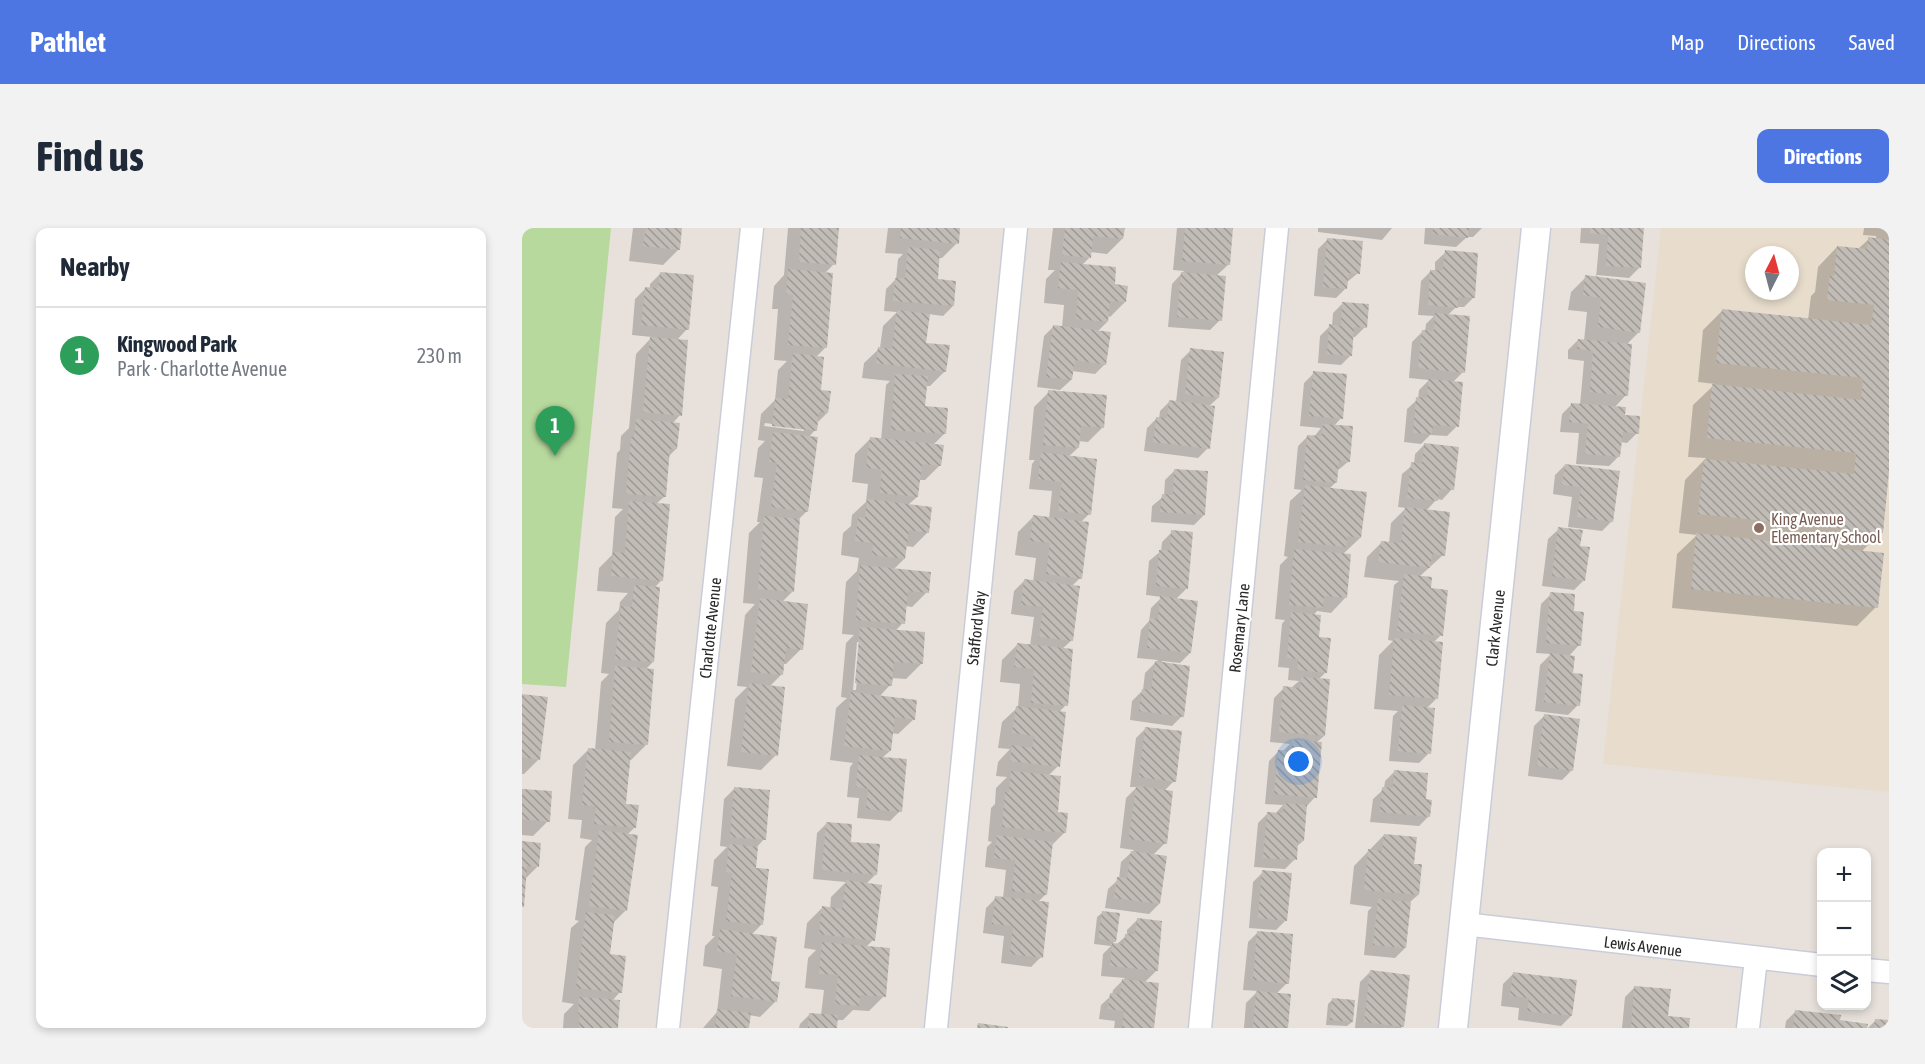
<!DOCTYPE html>
<html lang="en">
<head>
<meta charset="utf-8">
<style>
  :root { --surface:#fff; --page:#f2f2f3; --text:#1f2937; --muted:#747a83; --line:#e0e1e3; --accent:#4d76e3 }
  body { margin:0; font-family:"Asap Condensed",sans-serif; background:var(--page); color:var(--text) }
  .controls { position:absolute; right:18px; bottom:18px; display:grid; overflow:hidden; border-radius:12px; box-shadow:0 3px 9px #0003 }
  .controls button { width:54px; height:54px; display:grid; place-items:center; padding:0; border:0; border-bottom:2px solid var(--line); background:var(--surface); color:var(--text); font:30px sans-serif }
  .compass { position:absolute; left:1223px; top:18px; width:54px; height:54px; border-radius:50%; background:var(--surface); box-shadow:0 3px 9px #0003; rotate:6deg }
  .you { position:absolute; left:777px; top:534px; width:21px; height:21px; margin:-15px; border:4px solid #fff; border-radius:50%; background:#1a73e8; box-shadow:0 0 0 9px #1a73e833 }
  .badge { display:grid; place-items:center; width:39px; height:39px; border-radius:50%; background:var(--accent); color:#fff; font-size:20px; font-weight:700 }
  .pin { position:absolute; translate:-50% -50px; filter:drop-shadow(0 2px 3px #0008) }
  .pin::after { content:''; position:absolute; top:32px; width:21px; height:18px; background:inherit; clip-path:polygon(0 0,100% 0,50% 100%) }
  .list { margin:0; padding:0; list-style:none }
  h2 { display:flex; justify-content:space-between; align-items:center; height:78px; margin:0; padding:0 24px; font-size:26px }
  h2 small { font-size:20px; font-weight:400; color:var(--muted) }
  .list li { display:grid; grid-template-columns:39px 1fr auto; gap:18px; align-items:center; box-sizing:border-box; height:96px; padding:0 24px; border-top:2px solid var(--line) }
  .list b { display:block; font-size:22px; white-space:nowrap }
  .list p { margin:0; font-size:20px; white-space:nowrap; color:var(--muted) }
  .list em { font-size:20px; font-style:normal; color:var(--muted) }
  .icon { flex:none; width:33px; height:33px; fill:none; stroke:currentColor; stroke-width:2; stroke-linecap:round; stroke-linejoin:round }
  .map { position:relative; flex:none; width:1367px; height:800px; overflow:hidden; border-radius:12px }
  header { display:flex; align-items:center; gap:36px; box-sizing:border-box; height:84px; padding:0 30px; background:var(--accent); color:#fff }
  header strong { font-size:28px }
  nav { display:flex; gap:33px; margin-inline-start:auto; font-size:21px }
  .intro { display:flex; align-items:center; justify-content:space-between; box-sizing:border-box; height:144px; padding:0 36px }
  h1 { margin:0; font-size:42px }
  .button { padding:15px 27px; border-radius:12px; background:var(--accent); color:#fff; font-size:21px; font-weight:700 }
  main { display:flex; gap:36px; padding:0 36px }
  aside { flex:1; background:var(--surface); border-radius:12px; box-shadow:0 3px 9px #0003 }
  .map>svg:first-child { display:block }
  .education { fill:#e8ddcc; fill-rule:evenodd }
  .park { fill:#b7d99d }
  .shadow { fill:#0003; fill-rule:evenodd }
  .building { fill:url(#building-back-hatch) }
  .lines { fill:none; stroke-linecap:round; stroke-linejoin:round }
  .minor-casing { stroke:#c9cdd8; stroke-width:25 }
  .tertiary-casing { stroke:#c9cdd8; stroke-width:31 }
  .minor { stroke:#fff; stroke-width:22 }
  .tertiary { stroke:#fff; stroke-width:28 }
  .education-dot { fill:#8d6e63; stroke:#fff; stroke-width:2 }
  .labels { text-anchor:middle; dominant-baseline:central; stroke-width:4.5; stroke-linejoin:round; paint-order:stroke }
  .education-label { font-size:16px; fill:#785e54; stroke:#fff; text-anchor:start }
  .street-label { font-size:16px; fill:#282828; stroke:#fff }
</style>
</head>
<body>
<header>
<strong>Pathlet</strong>
<nav><a>Map</a><a>Directions</a><a>Saved</a></nav>
</header>
<div class="intro"><h1>Find us</h1><a class="button">Directions</a></div>
<main>
<aside>
<h2>Nearby<small></small></h2>
<ul class="list">
<li><span class="badge" style="background:#2e9e5b">1</span><div><b>Kingwood Park</b><p>Park · Charlotte Avenue</p></div><em>230 m</em></li>
</ul>
</aside>
<div class="map">
<svg width="1367" height="800" viewBox="0 0 1367 800">
  <defs>
    <pattern id="building-back-hatch" width="6" height="6" patternUnits="userSpaceOnUse" patternTransform="scale(1.5)"><rect width="6" height="6" fill="#c1bcb6"/><path d="M-1 5l2 2M0 0l6 6M5-1l2 2" fill="none" stroke="#9d9994"/></pattern>
  </defs>
  <rect width="100%" height="100%" fill="#e8e1db"/>
  <path class="education" d="M1139,0h228v564l-286,-28zM1232,27h36v36h-36z"/>
  <path class="park" d="M0,0h89l-45,459 -44,-3z"/>
  <path class="shadow" d="M111,0h48l-3,22 -15,15 -34,-4z
    M266,0h49l-3,36 -10,10 1,74 -9,9 3,35 8,21 -11,11 -1,6 -7,8 -1,73 -8,8 -6,72 -11,11 19,47 -15,15h-3l-2,11 -12,12 7,68 -15,15 -34,-4 8,-67 12,-12 -10,-1 8,-71 10,-11 -12,-1 6,-70 11,-11h-3l6,-44 -9,-1 4,-29 7,-7 -7,-1 3,-26 14,-14 3,-30 9,-9 -13,-1 4,-51h-6l2,-23 10,-11zM243,195l39,5v3l-40,-5z
    M366,0h71l-2,15 -15,15h-4l-2,23 17,25 -10,10 -15,-2 -4,30 21,27 -15,15h-5l-1,22 21,25 -12,12 7,20 -15,15h-6l-2,17 -9,8 20,27 -15,15 -7,-1 -2,13 -11,11 34,22 -15,15 -7,-1 -2,17 -8,8 26,33 -15,15 -15,-1 -1,7 -11,12 35,22 -16,15 -6,-1 -2,18 -8,7 18,53 -10,10 -33,-3 2,-20 -12,-1 3,-30 3,-4 -23,-3 6,-52 11,-10 -6,-1 5,-54 8,-8 -12,-1 4,-52 11,-11 2,-13 -18,-3 2,-22 8,-7 1,-11 14,-13 2,-18 -16,-2 3,-28 15,-15 11,1 5,-55 4,-4 -28,-3 2,-15 16,-15 3,-22 14,-14 -13,-1 2,-22 10,-10 2,-20 5,-5 -18,-1zM335,414h3l-4,48h-3z
    M531,0h70l-1,11 -15,15 -17,-2 -1,6 -8,8 32,20 12,16 -15,15 -3,-1v6l-10,10 8,32 -10,10 -23,-3 -1,9 -11,10 -23,-3 7,-51 10,-10 8,1 2,-22 -20,-2 2,-24 9,-9h-7z
    M655,0h55l-3,36 -13,12 4,44 -10,10 -42,-3 4,-43 12,-13 -11,-1z
    M796,0h74l-10,12 -64,-8z
    M903,0h57l-9,9h-6l-11,10 -32,-3z
    M1059,0h61l-3,40 -10,10 -32,-3 -1,3 43,54 -13,13v50l-12,13 23,25 -10,10 -7,-1 -1,14 -10,10 -33,-2 3,-31 -19,-1 2,-18 10,-10 8,1 4,-44 -16,-2v-9l10,-10 6,1 3,-29 -19,-2 3,-18 15,-15 10,1 3,-34 -19,-1z
    M1342,0h25v229l-8,75 -20,20 15,55 -19,19 -185,-18 5,-54 20,-19 -18,-2 6,-53 21,-22 -18,-1 5,-52 22,-21 -17,-2 5,-52 19,-19 86,9 3,-24 4,-4 3,-25 19,-20 21,2 11,-10 7,1v-4l-13,-1z
    M806,11l30,34 -12,10v5l-10,10 -22,-2 4,-47z
    M924,24l28,45 -10,10h-8l-8,8 15,57 -10,10 4,44 -10,10 -17,-1 -9,9 -17,-2 3,-33 11,-10 1,-9 10,-10 -20,-2 3,-36 10,-10h3l1,-8 8,-8 -16,-1 3,-34 10,-10h4v-9z
    M138,46l27,55 -11,12 4,74 -8,9 4,25 -8,8 -3,39 -9,8 6,76 -8,8 -1,74 -8,8 1,75 -15,15 -2,-1 -5,46 11,22 -8,8 -1,75 -14,14 -4,31 12,37 -8,9 5,27h-54l1,-14 10,-10 -12,-2 9,-74 8,-7 -4,-1 10,-73 7,-7 -12,-2 2,-18 -14,-1 5,-54 15,-15h7l6,-68 8,-8 -8,-1 5,-50 13,-13 1,-8 8,-9 -31,-2 2,-23 13,-13 3,-38 8,-8 -11,-1 5,-55 3,-3 1,-14 8,-8 7,-74 16,-17 -20,-2 3,-36 10,-10h5v-5z
    M821,75l22,24 -10,10h-3l-1,18 -10,10 -23,-2 2,-27 10,-10h2l1,-13z
    M669,122l27,48 -9,8 -1,42 -10,10 -54,-7 3,-23 10,-10 2,1 1,-8 10,-10 6,1 5,-42z
    M792,145l27,45 -7,8 15,35 -12,10 -1,11 -7,7 31,49 -18,17 4,42 -15,16 -14,-2 -4,5 13,56 -8,8 6,56 -8,7 -1,54 -9,10 -3,34 -7,6 -1,12 -10,10 -31,-2 4,-44 10,-10 7,1 8,-9 -18,-1 4,-43 10,-10 3,1 8,-8 -20,-2 4,-44 10,-10h7l8,-7 -11,-1 1,-12 -11,-1 4,-43 3,-4 -10,-1 5,-54 8,-8 -4,-1 6,-55 12,-11 -8,-1 4,-43 10,-10 6,1 7,-9 -21,-2 4,-43z
    M527,164l54,35 -15,15 -10,-1v7l-10,9 21,57 -8,8 -1,56 -8,8v54l-10,9 4,56 -7,7 -1,54 -10,10 8,38 9,18 -13,13 -6,49 -8,8 3,55 -10,10 -30,-4 3,-27 -21,-3 3,-25 10,-10h7l3,-28 -21,-3 2,-20 5,-5 -4,-1 3,-33 4,-4 1,-16 11,-11 -11,-1 2,-14 12,-13 -12,-1 4,-26 16,-15 2,-23 -20,-2 2,-22 15,-15 13,1 4,-29 -23,-3 3,-23 10,-10 9,1 3,-24 -21,-3 3,-23 15,-15 16,2 3,-28 -23,-2 3,-25 3,-4h-6l5,-53z
    M903,216l27,45 -10,11 -5,-1 -11,12 17,44 -24,22 10,13 12,45 -8,8 4,55 -10,10 2,45 -10,10 -30,-2 4,-45 5,-5 -24,-2 5,-54 14,-14 -5,-1 6,-55 5,-4 -35,-4 3,-20 15,-15 7,1 2,-20 15,-15 -8,-1 4,-33 12,-10 1,-10z
    M1043,237l47,56 -10,10 -34,-4 4,-30 -19,-3 2,-19z
    M653,242l29,45 -10,10 -43,-3 1,-16 12,-10 1,-16z
    M1037,301l20,19 5,32 -10,10 -32,-4 6,-47z
    M650,304l15,56 -12,12 15,53 -10,10 -18,-2 20,55 -10,10 -42,-6 2,-19 11,-11 2,-17 13,-13 -21,-2 4,-28 8,-9 2,-13 11,-11 -16,-2 3,-34 12,-10 1,-9z
    M1029,366l21,18 7,33 -11,12 10,48 -10,10 -33,-4 5,-46 11,-11 -15,-1 5,-49z
    M0,468l17,63 -15,15h-2z
    M1022,488l28,54 -10,10 -34,-4 6,-50z
    M624,500l28,53 -10,10 1,52 -12,12 6,49 -10,10 -44,-6 3,-19 11,-10 2,-17 13,-12 -14,-2 6,-50 11,-11h-7l6,-49z
    M873,543l34,45 -10,10 -49,-4 3,-23 11,-10 1,-8z
    M212,561l30,50 -7,8 -3,22 7,56 -10,10 24,67 -15,15 -11,-2 -2,13h-44l14,-16 5,-43 -19,-3 2,-20 10,-10h-3l6,-49 -7,-1 3,-26 13,-13 -7,-1 4,-47z
    M0,562l26,31 -15,15 -11,-1z
    M305,595l22,20 27,31 -10,10 7,56 -7,7 18,49 -15,15 -16,-1 -10,10h-7l-1,8h-36l1,-4 10,-10 11,1 3,-25 -19,-2 3,-30 8,-8 -12,-2 3,-25 15,-15 8,1 1,-12 15,-15 -33,-3 4,-46z
    M862,607l29,30 5,30 -9,8 -4,45 -10,10 -31,-3 4,-44 4,-4 -22,-3 4,-38z
    M0,615l15,24 -12,12 -3,28z
    M741,644l23,48 -10,10 -27,-2 4,-46z
    M580,685l13,28 -4,4h5l11,-10v-5l10,-10 20,50 -13,13 8,45h-38l1,-7 -16,-2 2,-14 11,-10 1,-5 12,-12 -24,-2 2,-22 8,-8 -17,-2 3,-27z
    M736,704l29,51 -11,11 11,34h-43l2,-25 12,-12 -15,-1 5,-48z
    M848,744l33,54 -2,2h-46l5,-46z
    M991,746l58,42 -10,10 -43,-6 1,-12 -18,-2 2,-22z
    M1113,759l31,31 21,10h-65l3,-31z
    M811,771l19,23 -5,4 -21,-1 2,-21z
    M1274,783l42,10 28,7h-81l1,-7z
    M1354,792l13,8h-21z"/>
  <path class="building" d="M124,0h36l-2,22 -37,-4z
    M279,0h38l-3,37 -37,-3z
    M379,0h59l-1,16 -59,-6z
    M543,0h60l-2,11 -30,-3 -2,22 -29,-3z
    M663,0h48l-3,37 -48,-4z
    M911,0h36l-1,10 -35,-4z
    M1068,0h54l-3,40 -35,-2 2,-31 -18,-2z
    M1346,9l21,3v232l-6,61 -185,-19 6,-55 150,15 2,-21 -149,-15 5,-54 149,16 2,-22 -147,-15 6,-54 149,16 3,-20 -47,-5 3,-25 4,1 3,-30 30,3z
    M805,10l36,3 -3,33 -11,-1 -2,16 -24,-2z
    M386,19l32,3 -2,29 18,2 -2,25 -61,-5 2,-23h10z
    M923,22l33,3 -3,45 -17,-1v11l-30,-3 2,-35h13z
    M539,34l55,5 -1,17 13,2 -2,16 -16,-1 -2,21 -32,-3 2,-29 -20,-2z
    M266,41l45,4 -6,75 -39,-3 5,-50 -7,-1z
    M138,44l34,3 -5,55 -48,-5 4,-38 13,1z
    M659,44l45,4 -4,45 -45,-4z
    M1063,47l61,8 -6,50 -42,-6 3,-29 -18,-3z
    M820,74l27,2 -2,24 -13,-1 -2,29 -25,-2 2,-30 12,2z
    M375,82l33,4 -4,29 24,2 -4,27 -70,-9 2,-16 14,2z
    M913,85l35,3 -5,57 -47,-5 4,-38 12,1z
    M531,97l58,7 -5,33 -31,-5 -3,20 -26,-3z
    M128,109l38,3 -6,76 -39,-4z
    M1056,111l54,5 -4,52 -38,-4 3,-41 -16,-2z
    M668,120l34,4 -5,46 -34,-4z
    M271,125l31,4 -3,33 10,1 -3,22 -9,-1 -2,19 -45,-5 3,-28 13,1z
    M791,143l34,3 -4,45 -34,-3z
    M373,146l33,2 -3,30 23,2 -2,26 -55,-4z
    M906,151l35,3 -4,45 -26,-2 -1,9 -19,-1 3,-36 11,1z
    M526,162l59,5 -3,33 -23,-2 -2,22 -36,-3z
    M647,172l46,6 -5,43 -57,-7 3,-25 11,1z
    M1049,175l55,4 -1,8 15,1 -1,18 -16,-2 -3,25 -35,-3 3,-30 -19,-2z
    M114,191l44,4 -3,26h-7l-4,48 -40,-3 5,-57h3z
    M801,196l30,2 -3,36 -11,-1 -2,22 -34,-3 4,-45 15,1z
    M251,204l45,5 -10,75 -37,-5 6,-44 -8,-1z
    M348,209l74,8 -3,21 -19,-2 -4,33 -38,-4 2,-24 -16,-1z
    M902,215l35,4 -5,43 -15,-1 -1,12 -31,-3 4,-36 11,2z
    M519,224l56,7 -6,56 -33,-4 4,-29 -24,-3z
    M1043,236l55,7 -7,51 -36,-5 4,-30 -19,-2z
    M652,241l34,2 -3,44 -45,-3 2,-18 11,1z
    M783,257l62,7 -6,46 -14,-2 -1,11 -48,-5z
    M345,271l65,8 -3,26 -20,-3 -4,29 -33,-4 1,-12 -18,-2 3,-24 7,1z
    M107,273l41,3 -7,77 -52,-5 2,-24 12,1z
    M883,279l45,5 -5,44 -13,-2 -2,14 -52,-6 3,-21 20,2z
    M511,287l56,7 -7,57 -36,-5 4,-31 -20,-2z
    M242,288l36,3 -6,73 -36,-3z
    M1036,299l25,3 -3,16 10,1 -5,34 -33,-5z
    M649,302l22,2 -5,57 -32,-3 3,-36h11z
    M1174,305l188,20 -6,55 -187,-19z
    M772,321l57,5 -4,44 -23,-2 -1,12 -34,-3z
    M338,337l71,7 -2,21 -21,-2 -3,33 -49,-4z
    M882,346l28,3 -1,11 17,2 -5,46 -46,-5z
    M502,351l56,7 -7,55 -34,-4 4,-30 -22,-2z
    M112,357l26,2 -6,75 -39,-3 6,-53 11,1z
    M1028,364l25,2 -1,17 10,1 -3,34 -35,-3z
    M638,368l38,5 -7,52 -44,-5 3,-30 8,1z
    M238,370l48,6 -5,46 -17,-2 -3,27 -32,-3z
    M769,384l30,3 -2,22 12,1 -4,35 -30,-3 1,-11 -11,-1z
    M338,399l65,5 -2,32 -29,-2 -2,24 -37,-3z
    M872,410l49,4 -5,57 -49,-4z
    M495,415l56,6 -5,57 -37,-3 3,-34 -20,-2z
    M1028,425l25,3 -2,17 10,1 -3,32 -36,-4z
    M633,433l35,5 -6,51 -45,-6 3,-22 9,1z
    M93,438l39,3 -6,76 -39,-3z
    M779,449l29,2 -5,57 -46,-4 4,-46 17,2z
    M227,455l36,4 -7,69 -37,-4z
    M329,464l66,8 -2,20 -20,-3 -4,34 -47,-5z
    M0,466l26,3 -8,63 -18,-3z
    M880,477l33,3 -4,46 -33,-3z
    M494,478l50,6 -6,55 -50,-6 2,-16 20,3 2,-12 -22,-3z
    M1022,486l36,5 -7,52 -36,-5z
    M623,499l37,4 -6,51 -37,-5z
    M770,512l30,2 -5,56 -43,-4 4,-44 14,1z
    M66,520l43,4 -5,52 13,1 -3,23 -42,-4 2,-18 -14,-1z
    M337,527l48,4 -5,53 -36,-3 2,-20 -12,-2z
    M872,542l34,3 -2,26 6,1 -2,17 -50,-5 2,-25 11,1z
    M489,543l50,5 -3,36 10,1 -2,20 -64,-6 3,-36 4,1z
    M614,558l37,5 -6,53 -38,-5z
    M212,559l36,3 -4,50 -36,-3z
    M0,561l30,2 -2,31 -28,-3z
    M762,575l23,2 -3,36h-6l-1,19 -34,-2 4,-46 16,1z
    M304,594l26,2 -1,18 29,2 -3,31 -55,-5z
    M77,602l39,5 -11,76 -38,-5z
    M862,606l33,3 -3,27h8l-3,31 -55,-5 4,-41 14,2z
    M475,607l56,7 -6,53 -35,-4 3,-31 -21,-2z
    M0,613l19,2 -2,24 -12,-1 -3,41h-2z
    M207,616l29,3 -2,21 13,1 -6,56 -37,-4 6,-48 -6,-1z
    M609,623l36,5 -7,48 -46,-6 3,-21 10,1z
    M740,642l30,3 -5,48 -29,-3z
    M324,652l36,5 -7,56 -56,-7 3,-28 20,3z
    M473,668l54,6 -6,56 -33,-4 3,-28 -21,-2z
    M856,671l33,3 -5,46 -33,-3z
    M580,683l18,2 -4,29 -18,-3z
    M64,684l29,3 -5,39 16,2 -4,37 -46,-5z
    M615,690l25,3 -4,50 -48,-5 2,-23 12,1 1,-10h10z
    M198,701l57,8 -6,44 9,1 -3,20 -46,-6 6,-42 -20,-3z
    M735,703l36,3 -4,50 -36,-4z
    M300,714l68,6 -4,49 -26,-2 -1,11 -24,-2 3,-29 -19,-1z
    M848,742l40,5 -6,52 -40,-5z
    M991,744l64,8 -5,36 -45,-5 2,-13 -19,-2z
    M600,751l37,4 -5,45h-32l2,-17 -16,-2 2,-16 10,1z
    M1112,758l37,3 -3,27 22,2 -1,10h-58z
    M734,763l35,3 -3,34h-35z
    M57,769l41,3 -2,28h-39l1,-14h-2z
    M810,770l23,2 -2,22 -23,-2z
    M195,781l34,4 -2,15h-34z
    M1273,782l46,5 -1,5 28,4 -1,4h-74z
    M287,785l29,2 -1,13h-29z
    M1353,791l14,1v8h-15z
    M456,795l30,4v1h-31z"/>
  <g class="lines">
    <g class="minor-casing">
      <path id="minor" d="M942,696l358,41
        M1344,742l23,2
        M146,800l84,-800
        M414,800l80,-800
        M678,800l77,-800
        M1226,800l8,-69"/>
    </g>
    <g class="tertiary-casing">
      <path id="tertiary" d="M931,800l83,-800"/>
    </g>
    <use href="#minor" class="minor"/>
    <use href="#tertiary" class="tertiary"/>
  </g>
  <circle class="education-dot" cx="1237" cy="300" r="6"/>
  <g class="labels">
    <g class="education-label">
      <text x="1249" y="291">King Avenue<tspan x="1249" dy="18">Elementary School</tspan></text>
    </g>
    <g class="street-label">
      <text transform="translate(188 400) rotate(-84)">Charlotte Avenue</text>
      <text transform="translate(454 400) rotate(-84)">Stafford Way</text>
      <text transform="translate(717 400) rotate(-84)">Rosemary Lane</text>
      <text transform="translate(973 400) rotate(-84)">Clark Avenue</text>
      <text transform="translate(1121 718) rotate(7)">Lewis Avenue</text>
    </g>
  </g>
</svg>
<div class="controls">
<button>+</button>
<button>−</button>
<button><svg class="icon" aria-label="layers" viewBox="0 0 24 24"><path d="M12 4l9 5-9 5-9-5zM3 14l9 5 9-5"/></svg></button>
</div>
<svg class="compass" viewBox="-18 -18 36 36"><path d="M0-13l5 13h-10z" fill="#e53935"/><path d="M0 13l5-13h-10z" fill="#747a83"/></svg>
<div class="you"></div>
<div class="pin badge" style="left:33px;top:228px;background:#2e9e5b">1</div>
</div>
</main>
</body>
</html>
